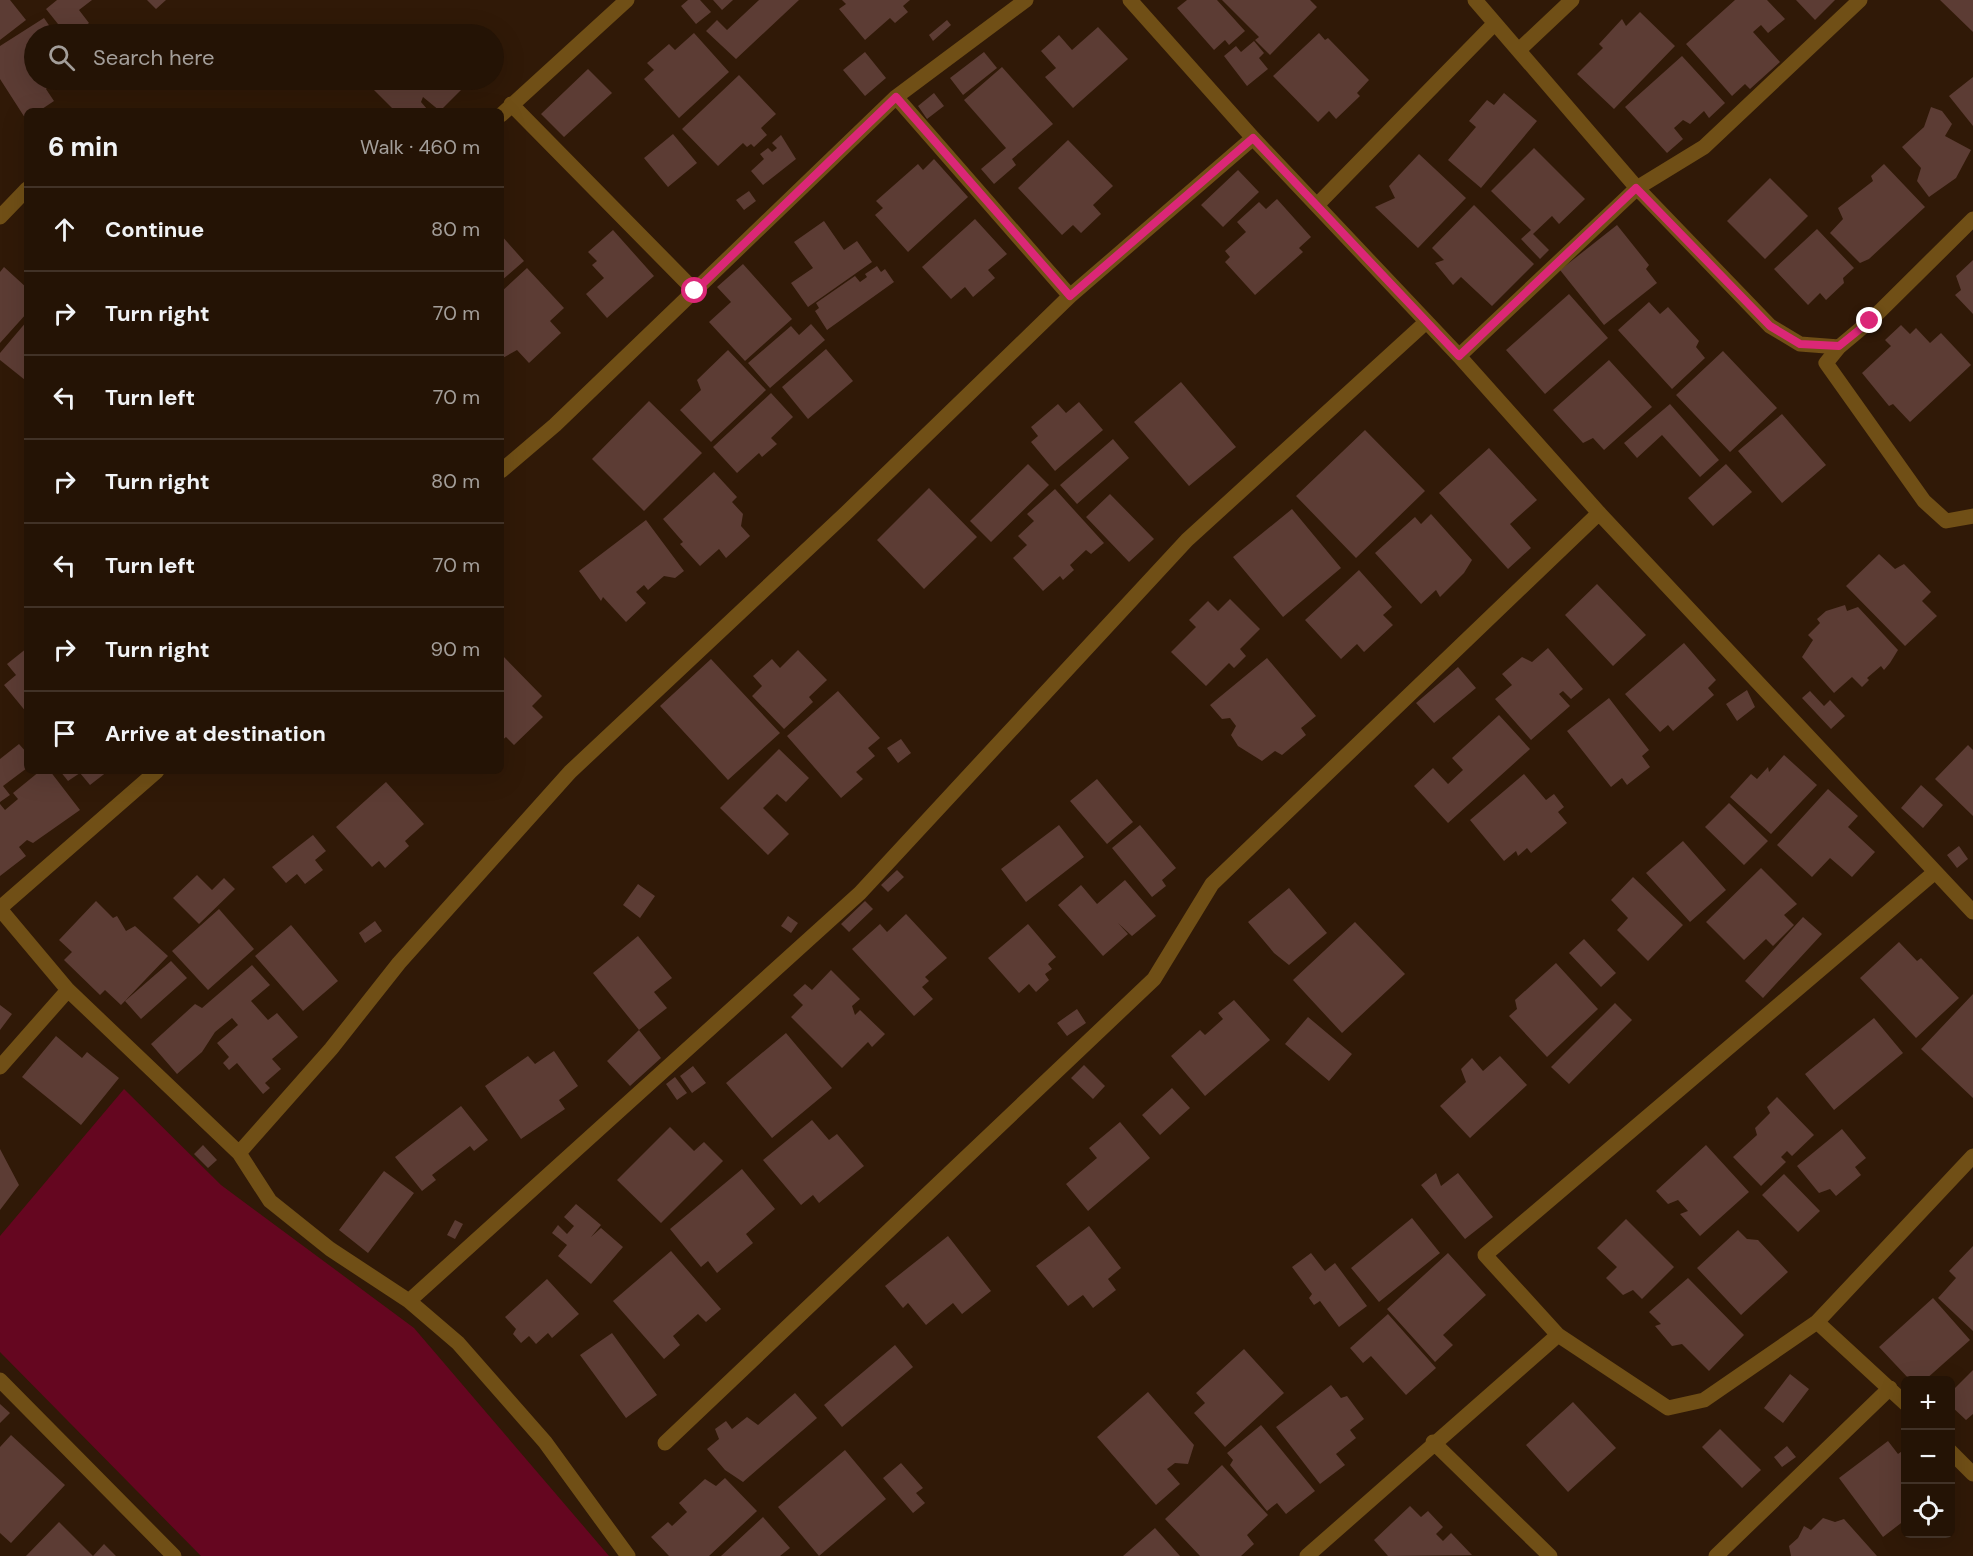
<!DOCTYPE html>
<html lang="en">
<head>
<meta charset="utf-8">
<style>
  :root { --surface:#241305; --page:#2c1c0f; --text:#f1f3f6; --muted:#a39e9a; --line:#413227 }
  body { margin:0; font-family:"DM Sans",sans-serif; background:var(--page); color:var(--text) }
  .controls { position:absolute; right:18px; bottom:18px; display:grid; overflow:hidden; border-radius:9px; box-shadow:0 6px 24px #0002 }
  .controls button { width:54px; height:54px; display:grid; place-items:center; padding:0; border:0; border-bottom:2px solid var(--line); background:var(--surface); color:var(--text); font:30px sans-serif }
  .stop { position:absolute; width:18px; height:18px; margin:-14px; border:4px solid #db2777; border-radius:50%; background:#fff }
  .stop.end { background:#db2777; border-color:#fff; box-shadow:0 2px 6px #0008 }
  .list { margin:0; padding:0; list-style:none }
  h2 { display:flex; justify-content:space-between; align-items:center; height:78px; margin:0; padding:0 24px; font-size:26px }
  h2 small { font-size:20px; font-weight:400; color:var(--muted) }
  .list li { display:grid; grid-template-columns:39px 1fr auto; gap:18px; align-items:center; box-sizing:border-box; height:84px; padding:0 24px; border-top:2px solid var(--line) }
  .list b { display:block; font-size:22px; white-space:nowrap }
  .list em { font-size:20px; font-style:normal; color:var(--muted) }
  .icon { flex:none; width:33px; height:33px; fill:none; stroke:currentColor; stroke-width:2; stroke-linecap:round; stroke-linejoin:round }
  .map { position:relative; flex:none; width:1973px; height:1556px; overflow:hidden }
  .search { position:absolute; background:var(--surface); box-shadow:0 6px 24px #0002; left:24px; top:24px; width:480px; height:66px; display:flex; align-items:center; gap:15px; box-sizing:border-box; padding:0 21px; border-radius:33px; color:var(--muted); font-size:22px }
  .panel { position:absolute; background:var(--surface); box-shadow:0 6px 24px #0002; left:24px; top:108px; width:480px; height:666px; border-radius:9px }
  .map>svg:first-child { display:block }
  .green { fill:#650620 }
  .building { fill:#5c3c34 }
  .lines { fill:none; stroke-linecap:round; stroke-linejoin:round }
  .street { stroke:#704f16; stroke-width:15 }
  .route { stroke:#db2777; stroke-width:8 }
</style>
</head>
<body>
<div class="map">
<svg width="1973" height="1556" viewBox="0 0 1973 1556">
  <rect width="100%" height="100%" fill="#301907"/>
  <path class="green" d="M124,1089l97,96 193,143 195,228h-408l-201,-204v-116z"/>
  <path class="building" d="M0,0h10l16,20 -26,20z
    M57,0h35l-13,10 10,13 -14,11h-9l-20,-25z
    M147,0h19l-10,9z
    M688,0h12l11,12 -15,12 -15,-18z
    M713,0h20l-11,10z
    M759,0h40l-63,59 -30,-28 11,-11 10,10z
    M842,0h68l-7,6 5,6 -13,11 -5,-5 -25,22 -26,-31 7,-5z
    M1187,0h30l28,31 -16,14 -4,-5 -11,10 -37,-42z
    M1222,0h88l7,7 -47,48 -15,-15 4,-3z
    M1735,0h32l18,19 -17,14 -7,-8 -8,7 27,30 -30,27 -5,-5 -13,12 -46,-52z
    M1796,0h39l-20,20z
    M1940,0h33v32z
    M1640,12l35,34 -61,63 -37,-35 26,-26 -4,-4 23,-25 4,7z
    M44,18l11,16h-21v46h19l-7,9 8,12 -15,10h-12v10l-27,-42v-33z
    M947,20l4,5 -18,16 -4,-6z
    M1098,27l30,32 -55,49 -28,-31 11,-9 -15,-17 18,-16 13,15z
    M694,33l35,39 -50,46 -35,-39 10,-9 -7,-7 22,-19 6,6z
    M1319,33l6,7 3,-2 41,42 -12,13 3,3 -24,23 -7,-8 -11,11 -45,-46z
    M1254,41l10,12 -5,5 9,11 -21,17 -23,-30 12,-10 5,6z
    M865,52l21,26 -21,18 -22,-26z
    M984,52l13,16 -34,27 -13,-17z
    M1682,56l43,47 -16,15 -5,-7 -14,13 -7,-4 -9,8 9,11 -16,14 -42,-46z
    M1002,67l51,57 -41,35 4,6 -22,19 -13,-15 25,-21 -42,-48z
    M588,69l24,24 -48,44 -23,-23z
    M739,75l37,39 -15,14 6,7 -13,12 -3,-3 -4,3 -4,-4 -25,23 -36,-37z
    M1973,77v49l-24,-30z
    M53,80h25l-4,2 -7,-1 -8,6z
    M384,80h73l7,7 -24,24 -17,-14 -2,5 6,7 -2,2h-30l-21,-21z
    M934,93l10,13 -17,13 -9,-13z
    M1504,93l33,28 -56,67 -33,-28 28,-33 -7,-6 18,-21 7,5z
    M1931,107l11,4 10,13 -7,12 26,14 -15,28 -27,19 -12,-16 4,-13 -19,-21 22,-20z
    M673,134l24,29 -29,24 -24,-29z
    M781,135l15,24 -33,26 -12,-14 13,-12 -4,-5 8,-6 4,4 5,-4 -5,-5z
    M1068,140l45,46 -20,19 8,9 -20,19 -8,-8 -11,10 -44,-47z
    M1534,148l51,51 -26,25 -7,-8 -19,18 16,16 -9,9 -19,-20 10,-9 -40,-39z
    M1419,154l47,44 -48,50 -43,-41 20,-9 -6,-12z
    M934,159l34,38 -60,55 -33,-37 8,-7 -7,-7 42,-37 5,6z
    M1884,164l41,43 -56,52 -9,4 -30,-30 13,-14 -5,-11 35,-27 -2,-5z
    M1238,170l21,22 -36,35 -22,-22z
    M1770,178l38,38 -43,43 -38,-38z
    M749,191l7,10 -12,9 -8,-10z
    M1277,199l34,38 -12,11 4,4 -48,43 -30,-33 5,-5 -5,-6 21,-19 -9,-10 22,-20 7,7z
    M1474,205l60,59 -42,42 -31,-29 -8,8 -18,-22 9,-3 -12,-12z
    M975,219l32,35 -19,16 7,8 -22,19 -8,-10 -14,12 -29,-32z
    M824,221l20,29 13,-9 15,21 -64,45 -17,-24 22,-15 -19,-26z
    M1617,225l32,40 -3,4 11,14 -53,42 -44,-55z
    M1817,229l37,39 -11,10 1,5 -18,17 -6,-7 -12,12 -34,-36z
    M613,230l41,46 -47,42 -21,-24 18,-16 -12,-13 5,-4 -9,-9z
    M501,235l23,26 -23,20z
    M1973,260v54l-18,-19 6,-5 -5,-14z
    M743,264l49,55 -47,42 -36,-39 22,-20 -14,-15z
    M877,266l4,6 4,-3 9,13 -67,48 -12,-19 4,-3 -3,-5 39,-27 5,6 7,-5 -2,-3z
    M4,267l23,21v25l-27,30v-71z
    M527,268l37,40 -14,13 11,12 -32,30 -12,-13 -16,9v-67z
    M1569,294l39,44 -63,56 -39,-44z
    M1649,302l11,12 8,-7 31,34 -3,6 9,11 -33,31 -54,-59z
    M27,321v57l-2,2 -25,-20v-7z
    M811,324l14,16 -55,48 -22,-25 43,-37 8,9z
    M1901,325l9,9 6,-6 14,15 11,-10 30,32 -61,57 -17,-18 -4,2 -27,-33 29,-27 -6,-6z
    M826,349l27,32 -45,38 -26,-32z
    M728,350l38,40 -55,52 -31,-32 21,-20 -4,-10z
    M1723,351l54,57 -47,44 -54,-57z
    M1609,360l43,47 -48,43 -11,-12 -10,5 -30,-33z
    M1181,382l55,65 -47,39 -55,-64z
    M771,393l22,24 -22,21 6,6 -15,13 -3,-4 -22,20 -24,-26z
    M649,401l53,52 -58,58 -52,-52z
    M1079,402l24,28 -48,41 -24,-29 7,-6 -7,-9 27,-23 8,9z
    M1670,404l49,56 -19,17 -38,-42 -25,23 -13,-15z
    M1782,414l44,51 -44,38 -44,-52z
    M1365,430l60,61 -69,67 -60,-62z
    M1113,439l16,19 -52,46 -17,-19z
    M1489,448l48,52 -27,24 21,24 -23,21 -69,-76z
    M1028,464l21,21 -58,57 -21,-21z
    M1726,464l26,28 -39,34 -25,-28z
    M714,472l23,25 -5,5 11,12 -2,12 9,10 -24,22 -7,-9 -19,17 -20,-22 3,-2 -20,-23z
    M929,488l48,49 -53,52 -47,-49z
    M1055,489l49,54 -13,11 -5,-4 -16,15 4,5 -11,10 -3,-4 -17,15 -30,-33 14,-13 -9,-9 16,-15 -7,-7z
    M1110,494l44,45 -25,23 -43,-45z
    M1292,509l49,59 -58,49 -50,-60z
    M1431,514l41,46 -8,13 -24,24 -4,-7 -15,14 -46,-51 40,-36 6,7z
    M646,520l38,51 -9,7 -11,-2 -16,14 -4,-5 -8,7 10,11 -20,19 -23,-25 -2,4 -22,-30z
    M1879,554l16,15 9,-5 27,28 -9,9 15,15 -32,30 -59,-60z
    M1359,570l33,37 -9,8 10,10 -29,27 -7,-8 -16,15 -36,-39z
    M1597,584l49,51 -33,31 -48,-51z
    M1230,599l30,30 -20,20 6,7 -12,12 -5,-5 -23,23 -35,-34 25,-25 -7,-7 19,-19 10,10z
    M1845,605l2,6 11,-4 40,43 -8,13 -6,7 -3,-4 -14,12 2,2 -7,7 -10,-10 -18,16 -32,-36 11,-17 -5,-5 12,-12 -3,-4 9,-8z
    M1684,643l32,37 -8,8 6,7 -41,36 -5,-6 -8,7 -35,-38z
    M27,648v65l-23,-28 12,-10 -9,-11z
    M1548,648l35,41 -12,10 -8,-8 -4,3 11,12 -39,34 -36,-41 17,-14 -10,-11 20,-17 10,5z
    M798,650l29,30 -18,17 4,5 -29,27 -32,-33 10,-10 -9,-10 19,-17 8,9z
    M502,655l40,41 -10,10 11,11 -29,28 -8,-8 -5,4z
    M1267,658l49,58 -15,12 5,7 -24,20 -7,-4 -13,10 -24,-15 -7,-11 5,-9 -6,-8 -8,1 -12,-14z
    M711,659l69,74 -52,47 -68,-74z
    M1458,667l18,21 -42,35 -18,-20z
    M1747,690l8,17 -18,14 -11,-17z
    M838,691l42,47 -12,10 7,8 -19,16 7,7 -22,19 -54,-62z
    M1810,691l14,15 6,-6 15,16 -14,13 -29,-31z
    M1609,698l40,52 -7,6 8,11 -23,18 -5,-7 -11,9 -44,-56z
    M1499,715l31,34 -82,74 -34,-37 19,-18 15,16 15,-14 -11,-12z
    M901,739l10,14 -13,10 -11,-15z
    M19,744l8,9v15l-24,18 7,9 -10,7v-43z
    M1968,745l5,5v66l-38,-37z
    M779,749l30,29 -23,24 -9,-8 -14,14 26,26 -21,21 -48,-47z
    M1784,755l33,30 -46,49 -41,-37 21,-23 6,5 11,-12 1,5z
    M40,771h10l30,39 -47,33 -6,-3 -8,7 7,9 -26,20v-72l5,6 13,-11 -5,-6z
    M60,771h48l-18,14 -10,-12 -12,8z
    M1524,774l22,26 8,-6 10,13 -6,5 9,11 -36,30 -4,-5 -9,8 -2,-5 -12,10 -34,-41z
    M1097,779l36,43 -26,22 -37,-43z
    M386,782l38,42 -19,17 4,5 -24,22 -6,-7 -7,6 -36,-40z
    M1921,785l22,20 -20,23 -22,-20z
    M1828,789l30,27 -10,11 27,25 -23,25 -22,-19 -18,19 -35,-32z
    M1729,803l39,38 -24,24 -39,-38z
    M1059,825l25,32 -58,45 -25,-33z
    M1140,825l36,43 -14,12 4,6 -14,11 -40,-49z
    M313,835l13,16 -11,9 8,10 -18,14 -8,-10 -11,9 -14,-16z
    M1683,841l43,49 -36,32 -44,-49z
    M1959,846l9,13 -11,9 -10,-13z
    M1761,868l36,36 -13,11 10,10 -21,21 -7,-7 -22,21 -38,-38z
    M897,870l7,7 -16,15 -7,-7z
    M197,875l15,15 12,-12 11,11 -36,35 -26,-26z
    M1633,877l50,48 -35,36 -31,-31 11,-12 -17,-18z
    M1125,880l31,36 -24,20 -14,-13 10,11 -25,22 -45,-51 23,-20 16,19z
    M638,884l17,12 -15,22 -17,-13z
    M1289,888l38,45 -38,32 -15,-12 -26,-31z
    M96,901l17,17 4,-2 9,15 9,-5 33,30 -47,49 -16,-15 -5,5 -36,-35 8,-8 -13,-12z
    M865,901l8,8 -24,23 -8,-8z
    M219,909l35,40 -46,41 -36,-39z
    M906,914l41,44 -22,19 4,4 -7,6 11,12 -19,17 -62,-67 28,-25 7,8z
    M788,916l10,7 -7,10 -10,-7z
    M1803,917l19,17 -59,64 -18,-17z
    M375,921l7,10 -17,12 -6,-10z
    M1355,922l50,52 -63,59 -49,-53z
    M1028,924l28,33 -8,7 4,5 -7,5 4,6 -13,12 -7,-8 -10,9 -31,-35z
    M291,925l47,56 -35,30 -48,-55z
    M638,936l34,42 -18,14 13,16 -28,22 -46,-57z
    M1584,939l32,34 -15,14 -32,-34z
    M1899,942l18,19 4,-3 38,40 -43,40 -56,-60z
    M171,961l16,17 -46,41 -16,-18z
    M1556,963l42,46 -51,48 -38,-41 8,-7 -2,-9z
    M252,965l18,20 -19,16 17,19 9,-7 21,24 -26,22 9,10 -16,14 5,5 -7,6 -26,-31 -8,7 -6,-7 6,-6 -12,-14 21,-18 -6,-7 -17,14 -13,20 -25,22 -26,-30 44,-40 7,4z
    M831,970l29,29 -8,7 3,9 5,-5 25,24 -13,13 -4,-5 -26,26 -51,-51 12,-12 -10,-10 12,-11 7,6z
    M1973,994v104l-52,-49z
    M1234,1000l36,40 -65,56 -34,-40 29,-26 5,5 18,-16 -5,-6z
    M1615,1003l17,17 -63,64 -18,-17z
    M0,1005l12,9 -12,16z
    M1077,1009l9,14 -19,13 -10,-13z
    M1308,1017l44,37 -23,27 -44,-37z
    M1874,1018l29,35 -69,57 -29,-36z
    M639,1030l22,28 -31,28 -23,-25z
    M786,1033l46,55 -60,50 -46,-55z
    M56,1036l26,22 5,-6 32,26 -38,47 -59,-48z
    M554,1051l24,35 -19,14 6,9 -44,30 -36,-53 43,-30 7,8z
    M1500,1056l27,29 -57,53 -30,-32 26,-24 -5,-13 11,-11 11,13z
    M1084,1065l21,21 -12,13 -22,-21z
    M693,1066l13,17 -14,10 -12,-17z
    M675,1077l12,16 -10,7 -11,-16z
    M1172,1088l18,20 -30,27 -18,-20z
    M1777,1097l37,38 -22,21 -5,-5 -6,6 5,5 -25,24 -28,-29 24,-22 -2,-7 15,-15 -3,-6z
    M461,1106l27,34 -14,11 -4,-5 -38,29 4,5 -14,11 -27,-34z
    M812,1120l17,20 8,-6 27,32 -45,37 -6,-8 -12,10 -38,-45z
    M1120,1122l30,36 -62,53 -22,-27 31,-26 -8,-10z
    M670,1127l24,24 10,-9 19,19 -62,62 -44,-43z
    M1842,1129l24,29 -11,9 6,8 -25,21 -6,-7 -11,4 -22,-27z
    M203,1145l14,15 -9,8 -14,-14z
    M1706,1145l43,47 -49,44 -20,-22 8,-3 -10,-11 -10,4 -12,-13z
    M0,1149l19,36 -19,25z
    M742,1169l33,40 -29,25 7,9 -36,30 -9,-12 -7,6 -31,-38z
    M384,1171l30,22 -46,60 -29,-23z
    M1436,1173l5,13 17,-13 35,44 -28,22 -44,-54z
    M1784,1174l36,37 -22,21 -36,-37z
    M576,1204l25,21 -10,12 10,-9 22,19 -32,37 -33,-28 9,-11 -15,-12 6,-8 9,9 7,-8 -10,-9z
    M1412,1218l28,35 -61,49 -28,-34z
    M1626,1219l48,48 -32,32 -9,-9 -10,5 -17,-17 11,-11 -20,-19z
    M455,1220l8,4 -8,15 -8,-4z
    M1089,1226l32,42 -13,11 8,11 -23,18 -10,-13 -15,11 -32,-40z
    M1738,1230l9,9 11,1 30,32 -47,43 -44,-47z
    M948,1236l43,55 -29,23 -9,-11 -27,22 -18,-22 -5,5 -18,-22z
    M1973,1246v85l-35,-33 18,-20 -7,-7z
    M671,1251l50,58 -15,13 -8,-8 -25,22 7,9 -16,14 -51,-58z
    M1311,1253l14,18 10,-8 32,43 -28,21 -19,-26 -6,4 -5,-7 3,-4 -20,-27z
    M1448,1253l38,42 -43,40 10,10 -18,17 -48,-53z
    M1688,1278l56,57 -35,36 -27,-27 -10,2 -17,-20 6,-2 -12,-12z
    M547,1279l32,35 -27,24 -4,-5 -12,11 -7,-8 -8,7 -8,-9 3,-5 -11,-12z
    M1933,1298l37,42 -45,40h-15l-31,-33z
    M1388,1314l48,54 -30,27 -35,-39 -8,7 -13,-15z
    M612,1333l45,62 -31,23 -46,-63z
    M895,1345l18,22 -71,60 -18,-22z
    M1244,1349l40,44 -59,54 -31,-34 11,-10 -9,-10z
    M1973,1370v44l-7,6 -16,-15v-12z
    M1790,1374l19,15 -26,34 -19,-15z
    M1331,1385l10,13 6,-2 17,23 -14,11 6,8 -20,16 9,11 -25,19 -44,-57z
    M1148,1392l46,53 -6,19 -13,-1 -8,6 13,15 -24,21 -59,-68z
    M795,1393l22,25 -74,64 -18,-12 -18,-21 12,-10 -4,-10 11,-8 6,8 15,-12 11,8z
    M1573,1402l43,46 -48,44 -42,-47z
    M0,1404l10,9 -10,10z
    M1261,1425l54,66 -29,23 -9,-11 -10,8 -37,-46 3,-5 -6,-7z
    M1720,1429l41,41 -19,18 -40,-41z
    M11,1435l54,50 -54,58 -11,-10v-86z
    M1888,1441l10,13 7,-5v71l-22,17 -44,-59z
    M1787,1446l9,11 -14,10 -8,-10z
    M845,1450l41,49 -67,57 -41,-49z
    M901,1463l22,25 -7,5 9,10 -12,10 -30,-35z
    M1222,1465l46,50 -21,20 7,9 -13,12h-41l-35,-37z
    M725,1478l32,33 -48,45h-40l-18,-19 17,-15 4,4 15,-14 -8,-9 26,-24 11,7z
    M1410,1506l11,11 7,-6 15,16 -7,7 7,7 8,-8 21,22 -84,1 -14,-16z
    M763,1517l27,31 -10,8h-59z
    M1823,1518l12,4 9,-3 33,37h-86l-2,-10 9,-8 6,-12 7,4z
    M59,1522l34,34 11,-12 12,12h-90z
    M1155,1528l25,28h-57z"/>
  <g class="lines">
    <path class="street" d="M1130,0l123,138 206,218 140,157 374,399
      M1475,0l162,188 133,138 30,18 39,3
      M1520,49l52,-49
      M896,97l174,199
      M511,104l184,187
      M501,115l126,-115
      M1317,205l178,-182
      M0,217l27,-28
      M1973,219l-103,102 -31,26 -13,16 98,138 22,20 27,-5
      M1459,356l178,-168 67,-41 156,-147
      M501,471l54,-46 341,-328 130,-97
      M1935,872l-450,383 73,80 110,73 36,-8 113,-78 156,-166
      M0,908l157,-137
      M0,909l68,81 171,163 92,-104 68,-86 171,-191 275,-258 225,-218 183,-158
      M0,1067l68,-77
      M239,1153l31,48 60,48 79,52 49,42 87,99 83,114
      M409,1301l451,-408 327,-353 238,-217
      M1817,1322l89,82
      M0,1380l174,176
      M1433,1442l117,114
      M665,1443l489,-464 58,-95 387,-371
      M1950,1451l23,23
      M1307,1556l251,-221
      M1716,1556l174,-168"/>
  </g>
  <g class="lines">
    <path class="route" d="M695,291l201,-194 174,199 183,-158 206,218 177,-168 134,138 30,18 39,2 31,-25"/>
  </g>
</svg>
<div class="controls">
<button>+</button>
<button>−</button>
<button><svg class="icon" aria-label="locate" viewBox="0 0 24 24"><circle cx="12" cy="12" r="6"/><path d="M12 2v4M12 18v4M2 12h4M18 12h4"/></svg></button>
</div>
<div class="stop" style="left:695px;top:291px"></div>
<div class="stop end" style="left:1870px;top:321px"></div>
<div class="search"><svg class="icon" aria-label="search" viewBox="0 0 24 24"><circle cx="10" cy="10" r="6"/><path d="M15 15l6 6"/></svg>Search here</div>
<section class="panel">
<h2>6 min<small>Walk · 460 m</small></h2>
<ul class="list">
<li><svg class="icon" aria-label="ahead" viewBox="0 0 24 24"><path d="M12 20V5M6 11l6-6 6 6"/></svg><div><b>Continue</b></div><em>80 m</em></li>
<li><svg class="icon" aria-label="right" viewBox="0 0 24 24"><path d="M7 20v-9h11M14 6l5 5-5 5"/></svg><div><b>Turn right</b></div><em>70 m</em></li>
<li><svg class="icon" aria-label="left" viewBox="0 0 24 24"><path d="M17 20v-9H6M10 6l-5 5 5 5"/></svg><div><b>Turn left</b></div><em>70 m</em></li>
<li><svg class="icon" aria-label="right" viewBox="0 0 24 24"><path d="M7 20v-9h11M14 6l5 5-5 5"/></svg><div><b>Turn right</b></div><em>80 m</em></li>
<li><svg class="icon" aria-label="left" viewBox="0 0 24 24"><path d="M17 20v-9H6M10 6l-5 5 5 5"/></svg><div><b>Turn left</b></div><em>70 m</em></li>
<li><svg class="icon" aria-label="right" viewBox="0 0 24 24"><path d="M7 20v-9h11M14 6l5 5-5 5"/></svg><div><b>Turn right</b></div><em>90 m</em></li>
<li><svg class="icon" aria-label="arrive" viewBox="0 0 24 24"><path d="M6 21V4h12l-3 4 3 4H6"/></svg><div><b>Arrive at destination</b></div></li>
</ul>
</section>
</div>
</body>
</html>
